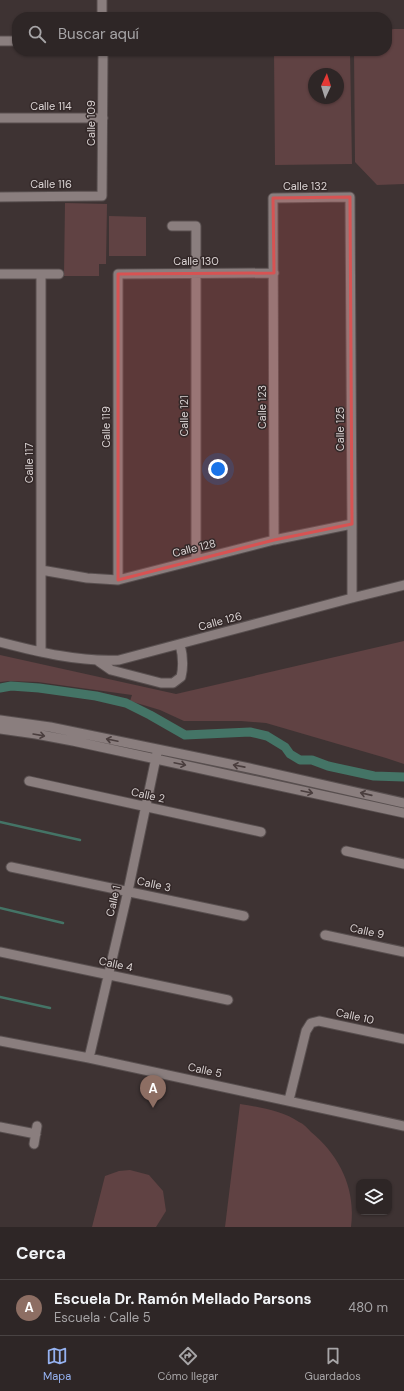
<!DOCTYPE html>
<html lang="es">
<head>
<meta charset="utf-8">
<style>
  :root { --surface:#2e2626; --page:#3a3232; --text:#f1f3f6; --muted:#a7a5a7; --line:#494343; --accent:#95b2f1 }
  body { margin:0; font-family:"DM Sans",sans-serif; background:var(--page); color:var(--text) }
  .controls { position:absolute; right:12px; bottom:12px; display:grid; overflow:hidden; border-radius:8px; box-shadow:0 1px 3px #0004 }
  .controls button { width:36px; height:36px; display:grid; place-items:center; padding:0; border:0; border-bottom:1px solid var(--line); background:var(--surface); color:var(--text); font:20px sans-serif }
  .compass { position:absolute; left:308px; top:68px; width:36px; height:36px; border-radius:50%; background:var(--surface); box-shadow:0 1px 3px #0004; rotate:4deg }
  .you { position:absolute; left:218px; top:469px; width:14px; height:14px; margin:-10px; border:3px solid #fff; border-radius:50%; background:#1a73e8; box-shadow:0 0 0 6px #1a73e833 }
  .badge { display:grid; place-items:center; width:26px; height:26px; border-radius:50%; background:var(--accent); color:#fff; font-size:13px; font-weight:700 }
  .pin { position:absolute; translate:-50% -33px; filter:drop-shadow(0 1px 2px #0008) }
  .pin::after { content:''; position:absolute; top:21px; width:14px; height:12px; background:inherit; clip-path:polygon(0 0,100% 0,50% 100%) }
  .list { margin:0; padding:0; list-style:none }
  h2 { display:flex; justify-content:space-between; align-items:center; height:52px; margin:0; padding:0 16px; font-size:17px }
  h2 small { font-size:13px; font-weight:400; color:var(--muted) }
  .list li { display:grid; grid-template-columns:26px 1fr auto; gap:12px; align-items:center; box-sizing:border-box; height:56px; padding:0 16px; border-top:1px solid var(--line) }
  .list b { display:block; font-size:15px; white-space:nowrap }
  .list p { margin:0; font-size:13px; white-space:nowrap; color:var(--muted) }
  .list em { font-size:13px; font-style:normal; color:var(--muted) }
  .icon { flex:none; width:22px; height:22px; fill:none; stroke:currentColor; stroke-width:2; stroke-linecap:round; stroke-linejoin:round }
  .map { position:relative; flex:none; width:404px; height:1227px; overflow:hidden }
  .search { position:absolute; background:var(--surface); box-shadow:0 1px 3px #0004; left:12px; right:12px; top:12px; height:44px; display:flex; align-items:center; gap:10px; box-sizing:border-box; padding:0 14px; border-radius:16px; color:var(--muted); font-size:15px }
  .sheet { height:108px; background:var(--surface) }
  nav { display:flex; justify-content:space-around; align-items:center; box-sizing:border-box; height:56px; border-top:1px solid var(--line); background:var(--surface); font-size:11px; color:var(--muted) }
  nav a { display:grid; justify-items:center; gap:2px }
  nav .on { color:var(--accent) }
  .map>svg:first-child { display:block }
  .grass { fill:#604243; fill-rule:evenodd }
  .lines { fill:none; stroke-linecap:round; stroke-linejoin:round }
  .stream { stroke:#447466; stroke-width:2.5 }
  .canal { stroke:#447466; stroke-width:9 }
  .minor-casing { stroke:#584f4f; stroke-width:11 }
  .minor { stroke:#8a7e7e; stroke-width:9 }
  .oneway { stroke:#4a3e3e }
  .marked { fill:#d75353; fill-opacity:0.2; stroke:#d75353; stroke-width:3; stroke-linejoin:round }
  .labels { text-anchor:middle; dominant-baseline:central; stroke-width:3; stroke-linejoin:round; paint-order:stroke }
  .street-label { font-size:11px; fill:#dad3d3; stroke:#342929 }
</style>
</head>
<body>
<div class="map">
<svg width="404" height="1227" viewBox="0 0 404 1227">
  <rect width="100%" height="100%" fill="#3e3333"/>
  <path class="grass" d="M394,29h10v155l-27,1 -22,-23 -1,-111h33v-21z
    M274,51h76l2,113 -77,1zM314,74h24v24h-24z
    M65,203l42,1 -1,60h-7v12h-35z
    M109,216l37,1v39h-37z
    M404,641v123l-18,-6 -120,-35 -25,-2h-57l-24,-11 -30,-9 2,-6 -94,-13 -29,-1 -9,1v-27l176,39z
    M240,1104c19,3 43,7 59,18 5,2 8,6 12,10 29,24 45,57 40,95h-126z
    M130,1170l19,5 14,16 3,20 -10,16h-64l13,-51 14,-5z"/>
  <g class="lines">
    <path class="stream" d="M0,822l80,18
      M0,908l63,15
      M0,997l50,11"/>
    <path class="canal" d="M0,688l11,-2 28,2 57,8 30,7 24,12 35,20 65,-3 17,4 18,11 5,7 10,6h12l16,6 46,10 30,1"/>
    <g class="minor-casing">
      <path id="minor" d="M102,0v17
        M0,41h17
        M0,118h103
        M0,197l102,-1 1,-145
        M172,226h24v334
        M0,274h59
        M41,274v378
        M274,540l-1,-342 77,-1 2,327v74
        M41,570l46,8 31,2 156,-40 78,-16
        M118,580v-306l156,-1
        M0,642c39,10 79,20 119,18l233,-62 52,-13
        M98,661l13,9 50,13h12l8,-6c3,-12 2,-21 -1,-33
        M0,720l50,7 199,41 155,35
        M0,729l36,5 37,7 331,72
        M29,781l232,51
        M346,851l58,13
        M11,867l233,49
        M325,935l79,17
        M0,952l228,48
        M0,1041l89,17 315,68
        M89,1058l39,-167 29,-138
        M289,1100l17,-69 5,-8 8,-2 85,18
        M0,1127l36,7
        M34,1144l3,-18"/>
    </g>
    <use href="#minor" class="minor"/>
  </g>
  <defs><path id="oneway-shaft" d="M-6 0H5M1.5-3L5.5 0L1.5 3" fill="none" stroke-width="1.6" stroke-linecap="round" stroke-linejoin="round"/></defs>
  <g class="oneway">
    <use href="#oneway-shaft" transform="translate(39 735) rotate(10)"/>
    <use href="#oneway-shaft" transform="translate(112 740) rotate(-168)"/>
    <use href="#oneway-shaft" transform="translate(180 764) rotate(12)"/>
    <use href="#oneway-shaft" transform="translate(239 766) rotate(-169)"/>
    <use href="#oneway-shaft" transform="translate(307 792) rotate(12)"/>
    <use href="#oneway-shaft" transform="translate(366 794) rotate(-167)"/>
  </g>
  <path class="marked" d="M350,197l2,327 -78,16 -156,40v-306l156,-1 -1,-75z"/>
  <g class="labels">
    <g class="street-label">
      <text x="51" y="106">Calle 114</text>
      <text transform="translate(91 123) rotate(-90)">Calle 109</text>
      <text x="51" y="184">Calle 116</text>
      <text x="305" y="186">Calle 132</text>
      <text x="196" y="261">Calle 130</text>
      <text transform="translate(262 407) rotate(-90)">Calle 123</text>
      <text transform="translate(184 416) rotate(-90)">Calle 121</text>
      <text transform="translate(106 427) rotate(-90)">Calle 119</text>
      <text transform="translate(340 429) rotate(-90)">Calle 125</text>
      <text transform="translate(29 463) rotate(-90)">Calle 117</text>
      <text transform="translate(194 548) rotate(-14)">Calle 128</text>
      <text transform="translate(220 621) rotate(-15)">Calle 126</text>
      <text transform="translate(148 795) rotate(12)">Calle 2</text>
      <text transform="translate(154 884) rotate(12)">Calle 3</text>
      <text transform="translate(113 901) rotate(-77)">Calle 1</text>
      <text transform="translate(367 931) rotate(12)">Calle 9</text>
      <text transform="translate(116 964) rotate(12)">Calle 4</text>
      <text transform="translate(355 1016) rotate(12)">Calle 10</text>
      <text transform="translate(205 1070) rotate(12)">Calle 5</text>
    </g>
  </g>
</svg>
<div class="controls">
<button><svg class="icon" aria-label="layers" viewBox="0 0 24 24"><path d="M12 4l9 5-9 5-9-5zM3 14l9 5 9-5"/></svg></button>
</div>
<svg class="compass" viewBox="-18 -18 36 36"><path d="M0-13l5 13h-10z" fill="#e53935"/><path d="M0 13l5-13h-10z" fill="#a7a5a7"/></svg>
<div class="you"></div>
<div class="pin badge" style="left:153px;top:1108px;background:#8d6e63">A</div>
<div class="search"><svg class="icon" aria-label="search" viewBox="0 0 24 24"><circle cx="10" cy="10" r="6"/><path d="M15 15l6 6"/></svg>Buscar aquí</div>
</div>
<section class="sheet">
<h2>Cerca<small></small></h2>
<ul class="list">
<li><span class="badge" style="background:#8d6e63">A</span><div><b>Escuela Dr. Ramón Mellado Parsons</b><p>Escuela · Calle 5</p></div><em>480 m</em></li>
</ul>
</section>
<nav>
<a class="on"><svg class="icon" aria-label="map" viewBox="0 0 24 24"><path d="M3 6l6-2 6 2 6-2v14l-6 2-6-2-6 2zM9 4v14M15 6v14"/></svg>Mapa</a>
<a><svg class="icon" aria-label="directions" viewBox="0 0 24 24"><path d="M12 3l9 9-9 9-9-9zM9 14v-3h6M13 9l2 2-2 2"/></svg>Cómo llegar</a>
<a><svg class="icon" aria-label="saved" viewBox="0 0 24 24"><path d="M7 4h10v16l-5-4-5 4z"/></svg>Guardados</a>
</nav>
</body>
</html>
